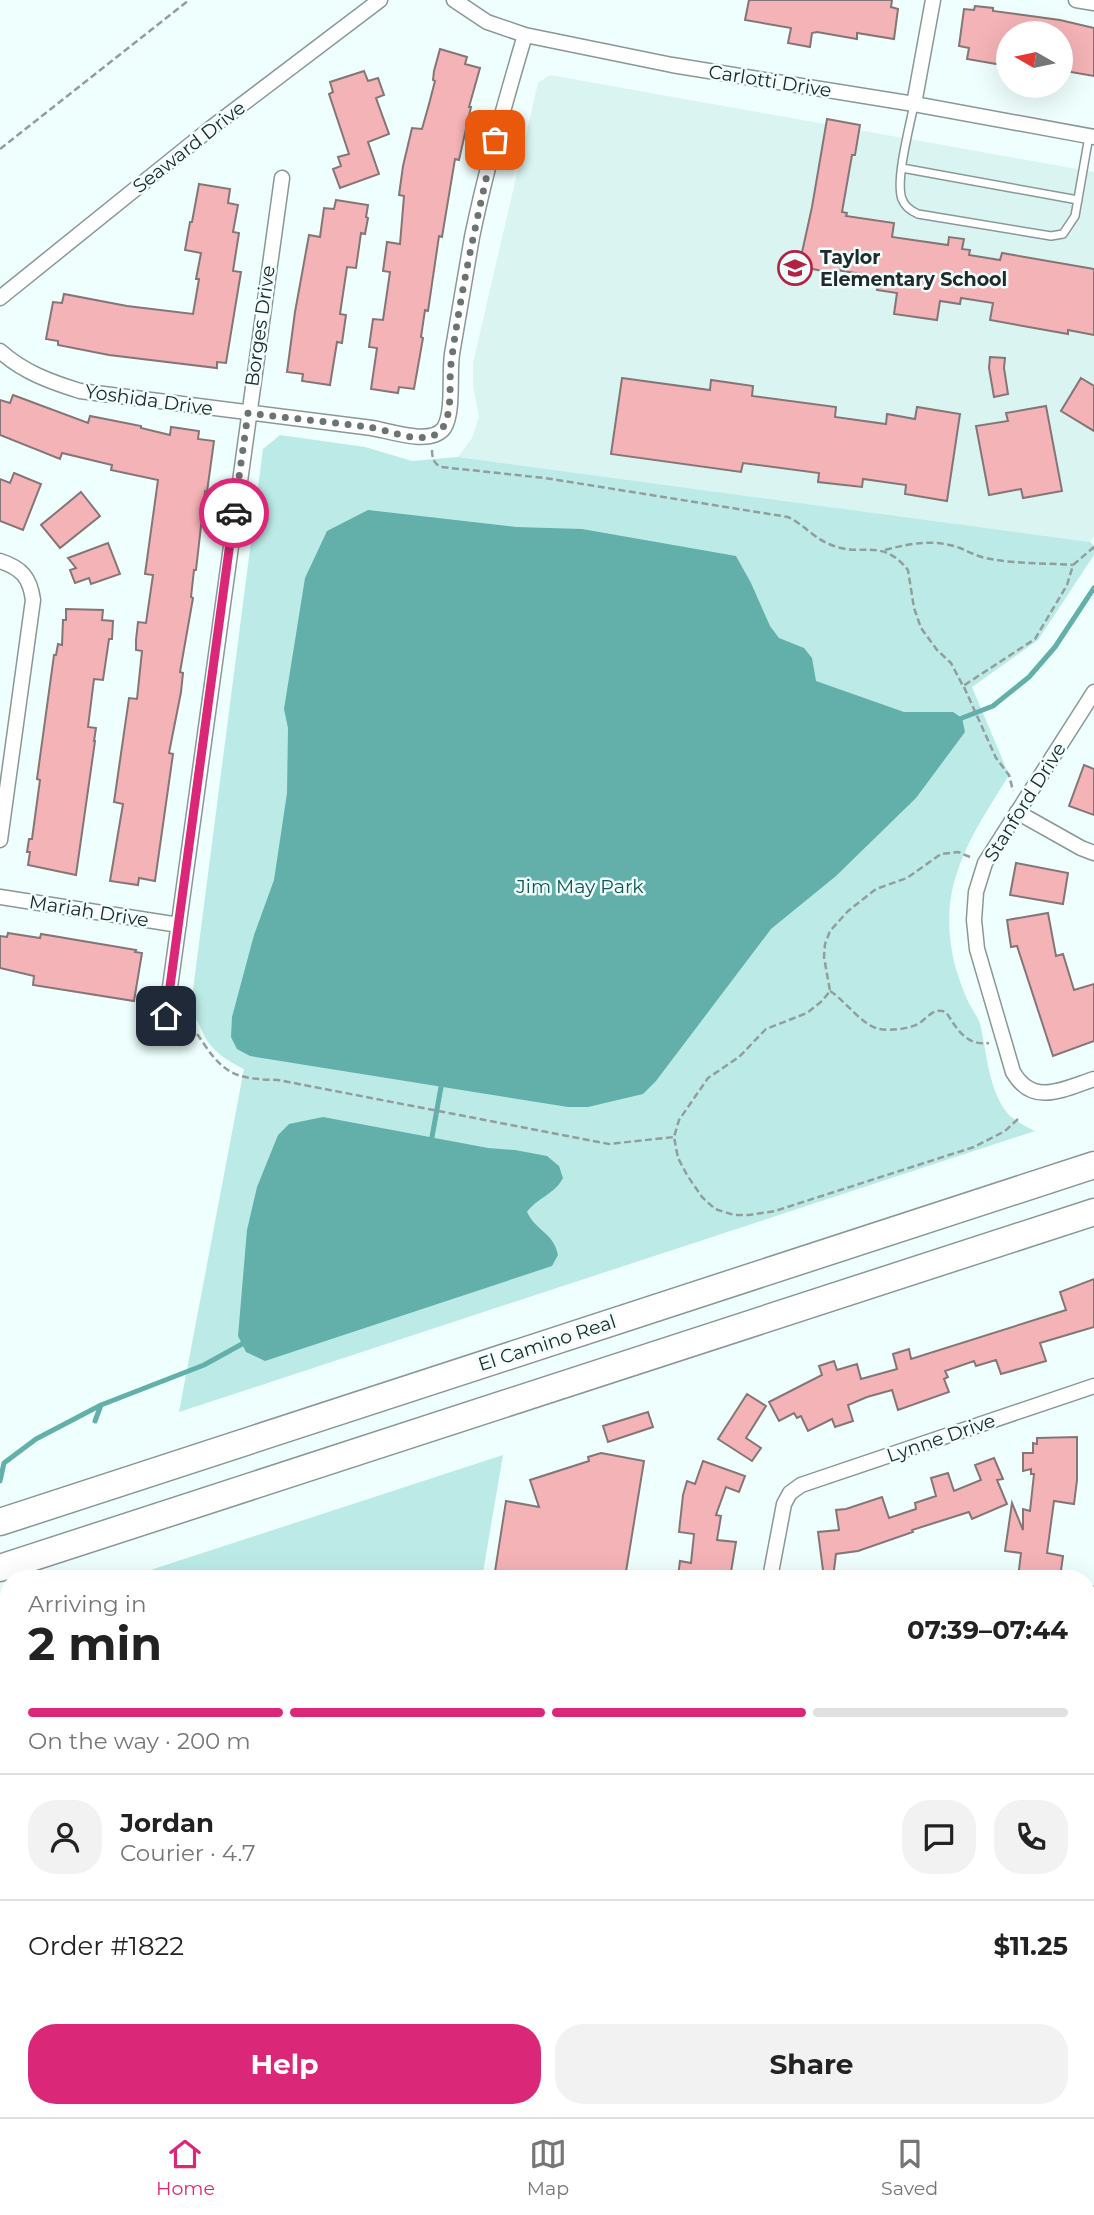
<!DOCTYPE html>
<html lang="en">
<head>
<meta charset="utf-8">
<style>
  body { margin:0; font-family:Montserrat,sans-serif; background:#f2f2f2; color:#222; height:100vh; display:flex; flex-direction:column; font-size:26px; white-space:nowrap }
  * { box-sizing:border-box; margin:0 }
  p { font-size:23px; color:#767676 }
  .icon { flex:none; width:38px; height:38px; fill:none; stroke:currentColor; stroke-width:2; stroke-linecap:round; stroke-linejoin:round }
  .map { position:relative; flex:1; overflow:hidden }
  .panel { position:absolute; left:0px; top:1570px; width:1096px; height:548px; display:flex; flex-direction:column; background:#fff; border-radius:28px 28px 0 0; box-shadow:0 7px 28px #0002 }
  .panel>* { flex:none }
  .needle { width:46px; rotate:279deg }
  .fabs { position:absolute; left:996px; top:21px; display:grid; gap:14px }
  .fabs a { display:grid; place-items:center; width:77px; height:77px; border-radius:50%; background:#fff; box-shadow:0 7px 28px #0002; font-size:35px }
  .pin { position:absolute; display:grid; place-items:center; width:60px; height:60px; color:#fff; margin:-30px; border-radius:14px; box-shadow:0 4px 10px #0006 }
  .courier { position:absolute; display:grid; place-items:center; width:70px; height:70px; margin:-35px; border:5px solid #db2777; border-radius:50%; background:#fff; color:#222; box-shadow:0 2px 9px #0007 }
  .headline em { font-style:normal; font-weight:700 }
  .headline div { display:flex; flex-direction:column-reverse }
  .headline { display:flex; align-items:center; justify-content:space-between; height:119px; padding:0 28px }
  h1 { font-size:46px; font-weight:700; line-height:52px }
  .bar { display:grid; grid-template-columns:repeat(4,1fr); gap:10px 7px; align-content:center; height:84px; padding:0 28px }
  .bar i { height:9px; border-radius:5px; background:#e0e0e0 }
  .bar .current { background:#db2777 }
  .bar p { grid-column:span 4 }
  .line { display:flex; align-items:center; gap:18px; padding:0 28px; border-top:2px solid #e0e0e0 }
  .line div { flex:1 }
  .round { display:grid; place-items:center; flex:none; width:74px; height:74px; border-radius:28px; background:#f2f2f2 }
  .action { display:flex; gap:14px; margin-top:auto; padding:14px 28px }
  .action a { flex:1; height:80px; border-radius:28px; background:#db2777; color:#fff; font-size:28px; font-weight:700; line-height:80px; text-align:center }
  .action a+a { background:#f2f2f2; color:#222 }
  .dock { display:flex; justify-content:space-around; align-items:center; height:98px; border-top:2px solid #e0e0e0; background:#fff; font-size:19px; color:#767676 }
  .dock a { display:grid; justify-items:center; gap:4px }
  .dock .current { color:#db2777 }
  .map>svg:first-child { display:block }
  .built { fill:#daf4f2 }
  .green { fill:#bcebe7 }
  .water { fill:#63afaa }
  .lines { fill:none; stroke-linecap:round; stroke-linejoin:round }
  .stream { stroke:#63afaa; stroke-width:5 }
  .building { fill:#f4b3b6; stroke:#847676; stroke-width:2 }
  .lane-casing { stroke:#899897; stroke-width:10 }
  .street-casing { stroke:#899897; stroke-width:17 }
  .highway-casing { stroke:#899897; stroke-width:29 }
  .path { stroke:#929e9c; stroke-width:2.5; stroke-dasharray:7 3.5; stroke-linecap:butt }
  .lane { stroke:#fff; stroke-width:7 }
  .street { stroke:#fff; stroke-width:14 }
  .highway { stroke:#fff; stroke-width:26 }
  .done { stroke:#6a7473; stroke-width:7; stroke-dasharray:0 12.6 }
  .route { stroke:#db2777; stroke-width:9 }
  .labels { text-anchor:middle; dominant-baseline:central; stroke-width:5; stroke-linejoin:round; paint-order:stroke }
  .street-label { font-size:19px; fill:#232928; stroke:#eefffd }
  .poi-label { font-size:19px; font-weight:bold; fill:#232928; stroke:#eefffd; text-anchor:start }
  .park-label { font-size:19px; fill:#125451; stroke:#eefffd }
</style>
</head>
<body>
<div class="map">
<svg width="1094" height="2117" viewBox="0 0 1094 2117">
  <rect width="100%" height="100%" fill="#eefffd"/>
  <path class="built" d="M550 75 1094 172V535L1090 542 458 457 472 438 479 417 473 385V363L538 83Z"/>
  <path class="green" d="M280 435 365 447 412 461 458 457 1090 542 1094 546V555L1038 640 972 687 1009 775C969 840 934 888 956 969 959 979 963 990 967 999 971 1009 979 1017 981 1028 987 1055 989 1091 1008 1114 1016 1122 1025 1126 1035 1131L179 1412 244 1069C228 1061 214 1053 205 1037 201 1028 198 1020 190 1013L263 449Z
    M503 1455 482 1578H126Z
    M9 1617V1853L0 1856V1626L2 1619Z
    M602 2109H668L667 2117H651Z"/>
  <path class="water" d="M368 510 516 527 582 529 736 556 751 583 770 626 779 638 804 648 812 658 816 681 904 712H953L962 718 965 732 916 798 836 876 771 929 656 1081 643 1094 588 1107H568L250 1056 237 1049 231 1037 232 1017 254 935 274 880 287 793 288 728 284 709 305 578 327 531Z
    M323 1117 488 1148 515 1150 547 1156 559 1166 563 1178C555 1194 537 1198 527 1212 536 1231 554 1233 558 1255L552 1266 265 1361 246 1352 238 1336 247 1230 257 1187 278 1135 289 1124Z"/>
  <g class="lines">
    <path class="stream" d="M962 718 993 706 1029 677 1055 647 1094 588
      M432 1137 441 1087
      M95 1421 101 1405
      M0 1481 4 1463 36 1439 101 1405 204 1365 242 1344"/>
  </g>
  <path class="building" d="M749 0H892L891 7 898 9 894 39 857 33V39L817 32 812 33 810 47 788 43 791 28 745 20Z
    M975 6 993 8V11L1060 20 1094 28V76L1065 71 1066 65 1060 64V33H1008V66L967 59 969 48 959 46 964 9 974 10Z
    M440 49 467 57 465 64 480 68 469 107H471L459 160 455 159 442 237 439 236 428 311 425 310 421 337 423 338 414 389 399 387 398 393 371 389 377 348 369 347 373 319 383 320 390 272 383 271 387 242 400 244 404 196 399 195 403 166 412 128 422 129 429 104 435 81 433 80 434 71Z
    M364 71 368 81 378 78 384 95 376 98 389 134 368 142 379 174 340 188 333 169 341 166 338 157 349 154 329 94 333 92 330 82Z
    M827 119 860 125 855 155H852L842 212 847 213 846 216 894 223 892 237 948 245 949 237 964 239 962 249 970 250 969 255 1000 260 1002 253 1094 269V335L1068 330V334L990 320 993 303 961 298 960 304 940 301 937 320 894 314 897 293 877 290 879 277 837 270 836 274 799 266 812 207Z
    M199 184 230 189 228 203 238 205 233 232 239 233 233 271 241 272 226 363 217 362V368L109 355 58 345V341L46 339 53 302 62 303 64 294 127 306 193 314 199 279H196L201 253 185 250 190 222H192Z
    M336 200 368 205 366 217 368 218 365 234 361 233 356 268 347 267 340 314 346 315 342 343 337 342 330 385 302 381 303 374 287 372 295 312 309 235 320 237 324 208 334 209Z
    M990 357 1005 358 1004 368 1008 394 994 397 989 368Z
    M622 378 710 390 711 380 753 386 752 396 836 407 835 417 886 424 887 414 915 419 917 407 960 414 947 501 905 494 906 485 863 479 862 487 818 482 819 473 743 463 741 472 611 454Z
    M1081 378 1094 386V431L1061 411Z
    M13 395 88 423 90 416 141 426V428L170 435 171 427 199 431 198 439 214 441 207 492 205 491 196 570H194L191 597 193 598 180 672 183 673 181 692 169 753 173 754 155 881 139 878 138 885 110 881 123 804 114 802 129 698 137 699 142 651 136 650V640L138 622 146 623 153 575 145 574 158 480 111 470 112 465 62 453 60 459 0 435V400L10 403Z
    M1046 406 1062 491 1023 498 1021 489 989 495 976 426 1008 421 1006 413Z
    M14 473 41 484 23 530 0 521V479L10 483Z
    M81 492 100 516 60 548 41 525Z
    M108 543 120 574 91 584 89 578 75 583 70 570 76 568 68 558Z
    M66 609 103 610 102 620 113 621 112 639H109L103 680 94 679 88 727 96 728 94 741H95L76 875 28 865 30 852H27L29 839H32L40 780 37 779 54 655H56L58 644 62 645 63 620H66Z
    M1084 765 1094 769V815L1069 806Z
    M1016 863 1068 873 1063 904 1010 895Z
    M1048 913 1056 956 1063 954 1074 990 1094 984V1041L1053 1056 1017 946 1011 947 1007 920Z
    M8 933 40 938 41 934 136 950 135 952 142 953 134 1001 33 985 34 976 0 968V936L7 937Z
    M1094 1279V1327L1040 1343 1046 1361 1001 1374 996 1360 976 1366 974 1361 945 1371 948 1377 944 1379 949 1392 898 1410 892 1390 867 1397 848 1405 853 1421 835 1427 832 1419 808 1431 801 1416 797 1418 794 1413 779 1421 769 1402 822 1375 819 1366 834 1361 837 1370 857 1364 861 1379 897 1369 893 1354 909 1349 911 1359 1066 1310 1060 1292Z
    M747 1394 766 1406 746 1438 761 1448 752 1461 718 1439Z
    M648 1412 653 1427 608 1442 603 1426Z
    M1077 1437V1480L1074 1504 1054 1501 1047 1553 1063 1556 1060 1578H1018L1021 1553 1005 1551 1012 1503 1023 1530V1509L1030 1511 1034 1474H1031V1469L1023 1471V1453H1033V1443L1037 1444V1438Z
    M601 1453 644 1461 625 1578H494L506 1501 539 1507 530 1480 589 1461 588 1457Z
    M994 1458 1003 1479 997 1480 1007 1504 972 1519 969 1512 912 1530 913 1532 858 1551 836 1554 833 1578H824L818 1532 839 1530 836 1510 846 1509 882 1497 889 1518 916 1509 915 1503 936 1496 931 1478 948 1473 954 1491 981 1480 975 1465Z
    M703 1461 745 1476 739 1492 726 1487 716 1515 721 1516 717 1540 736 1542 730 1578H694L678 1576 680 1561 691 1563 694 1534 679 1532 683 1495 687 1481 695 1484Z"/>
  <g class="lines">
    <g class="lane-casing">
      <path id="lane" d="M914 104C910 126 895 180 902 199 905 207 911 211 918 214L1051 236 1063 234 1075 216 1089 136
        M902 168 1078 200
        M9 1996 4 2019 9 2024"/>
    </g>
    <g class="street-casing">
      <path id="street" d="M454 0 487 22 525 35 672 65 914 104 1094 137
        M1076 0 1094 3
        M914 104 933 0
        M0 298 211 128 380 0
        M0 351C23 372 51 382 80 391L372 428C390 431 431 446 444 428 454 412 449 374 452 354 459 315 465 276 472 237 486 169 505 102 525 35
        M0 561C22 568 30 578 33 600L0 840
        M1094 692 985 863 976 892 974 920 977 949 1013 1072C1033 1107 1064 1089 1094 1079
        M1017 812 1081 848 1094 853
        M0 897 179 925
        M166 1016 282 178
        M770 1578 784 1504 790 1493 801 1485 1094 1386
        M1087 1638 1094 1594
        M0 1884 9 1881
        M761 2109 812 2117
        M318 2117 319 2109
        M680 2117 682 2109
        M1006 2117 1008 2109"/>
    </g>
    <g class="highway-casing">
      <path id="highway" d="M0 1522 1094 1165
        M0 1568 1094 1212"/>
    </g>
    <path class="path" d="M0 149 189 0
      M432 450C432 458 434 464 441 467L545 478 788 517C803 524 814 538 829 544 862 559 881 536 908 570L914 608 921 628 937 650 951 663 963 686 1035 639 1067 585 1073 565 1094 547
      M885 550C911 543 935 539 960 548 970 552 980 558 991 559 1017 564 1046 563 1073 565
      M964 687 996 758 1009 775 1013 791
      M970 857 958 852 941 854 907 878 876 889 848 911 830 931 825 944 824 957 830 991 822 1001 807 1013 766 1029 739 1057 708 1078 679 1120 674 1137 678 1158 687 1175 702 1197 715 1209 734 1215H749L775 1211 974 1147 1005 1131 1018 1119
      M830 991C846 1001 860 1024 879 1029 890 1031 908 1029 918 1024 928 1018 933 1007 946 1012 957 1029 966 1046 989 1043
      M182 1020C193 1026 197 1034 204 1044 226 1077 241 1079 278 1080L609 1144 674 1137"/>
    <use href="#lane" class="lane"/>
    <use href="#street" class="street"/>
    <use href="#highway" class="highway"/>
  </g>
  <g class="lines">
    <path class="done" d="M234 513 248 413C288 418 329 422 369 427 388 430 413 442 432 436 456 428 448 384 451 364 461 288 478 214 495 140"/>
    <path class="route" d="M166 1016 234 513"/>
  </g>
  <defs>
    <g id="school-ring" transform="scale(1.75)"><circle r="9.5" fill="#eefffd" stroke="#b42241" stroke-width="1.5"/><path d="M0-5L7-2L0 1L-7-2ZM-4 1L0 2.5L4 1V4Q0 6-4 4Z" fill="#b42241"/></g>
  </defs>
  <g fill-rule="evenodd">
    <use href="#school-ring" x="795" y="268"/>
  </g>
  <g class="labels">
    <g class="street-label">
      <text transform="translate(770 81) rotate(9)">Carlotti Drive</text>
      <text transform="translate(189 147) rotate(-38)">Seaward Drive</text>
      <text transform="translate(260 326) rotate(-82)">Borges Drive</text>
      <text transform="translate(149 400) rotate(8)">Yoshida Drive</text>
      <text transform="translate(1025 802) rotate(-58)">Stanford Drive</text>
      <text transform="translate(89 911) rotate(9)">Mariah Drive</text>
      <text transform="translate(547 1343) rotate(-18)">El Camino Real</text>
      <text transform="translate(941 1438) rotate(-19)">Lynne Drive</text>
    </g>
    <g class="poi-label">
      <text x="820" y="257">Taylor<tspan x="820" dy="22">Elementary School</tspan></text>
    </g>
    <g class="park-label">
      <text x="580" y="886">Jim May Park</text>
    </g>
  </g>
</svg>
<div class="fabs">
<a><svg class="needle" viewBox="-14 -14 28 28"><path d="M0-13l5 13h-10z" fill="#e53935"/><path d="M0 13l5-13h-10z" fill="#767676"/></svg></a>
</div>
<div class="pin" style="left:495px;top:140px;background:#ea580c"><svg class="icon" aria-label="bag" viewBox="0 0 24 24"><path d="M5 8h14l-1 12H6zM9 8a3 3 0 0 1 6 0"/></svg></div>
<div class="pin" style="left:166px;top:1016px;background:#1f2937"><svg class="icon" aria-label="home" viewBox="0 0 24 24"><path d="M3 11l9-7 9 7M6 9v11h12V9"/></svg></div>
<div class="courier" style="left:234px;top:513px"><svg class="icon" aria-label="car" viewBox="0 0 24 24"><path d="M5 17H2v-5l4-1 3-4h7l3 4 3 1v5h-3M9 17h6M6 11h13"/><circle cx="7" cy="17" r="2"/><circle cx="17" cy="17" r="2"/></svg></div>
<section class="panel">
<div class="headline"><div><h1>2 min</h1><p>Arriving in</p></div><em>07:39–07:44</em></div>
<div class="bar"><i class="current"></i><i class="current"></i><i class="current"></i><i></i><p>On the way · 200 m</p></div>
<div class="line" style="height:126px"><a class="round"><svg class="icon" aria-label="person" viewBox="0 0 24 24"><circle cx="12" cy="8" r="4"/><path d="M4 21q1-7 8-7t8 7"/></svg></a><div><b>Jordan</b><p>Courier · 4.7</p></div><a class="round"><svg class="icon" aria-label="chat" viewBox="0 0 24 24"><path d="M4 5h16v11H9l-5 4z"/></svg></a><a class="round"><svg class="icon" aria-label="phone" viewBox="0 0 24 24"><path d="M5 4h4l2 5-3 2q2 4 5 5l2-3 5 2v4C11 20 4 13 5 4z"/></svg></a></div>
<div class="line" style="height:91px"><div>Order #1822</div><b>$11.25</b></div>
<div class="action"><a>Help</a><a>Share</a></div>
</section>
</div>
<nav class="dock">
<a class="current"><svg class="icon" aria-label="home" viewBox="0 0 24 24"><path d="M3 11l9-7 9 7M6 9v11h12V9"/></svg>Home</a>
<a><svg class="icon" aria-label="map" viewBox="0 0 24 24"><path d="M3 6l6-2 6 2 6-2v14l-6 2-6-2-6 2zM9 4v14M15 6v14"/></svg>Map</a>
<a><svg class="icon" aria-label="saved" viewBox="0 0 24 24"><path d="M7 4h10v16l-5-4-5 4z"/></svg>Saved</a>
</nav>
</body>
</html>
